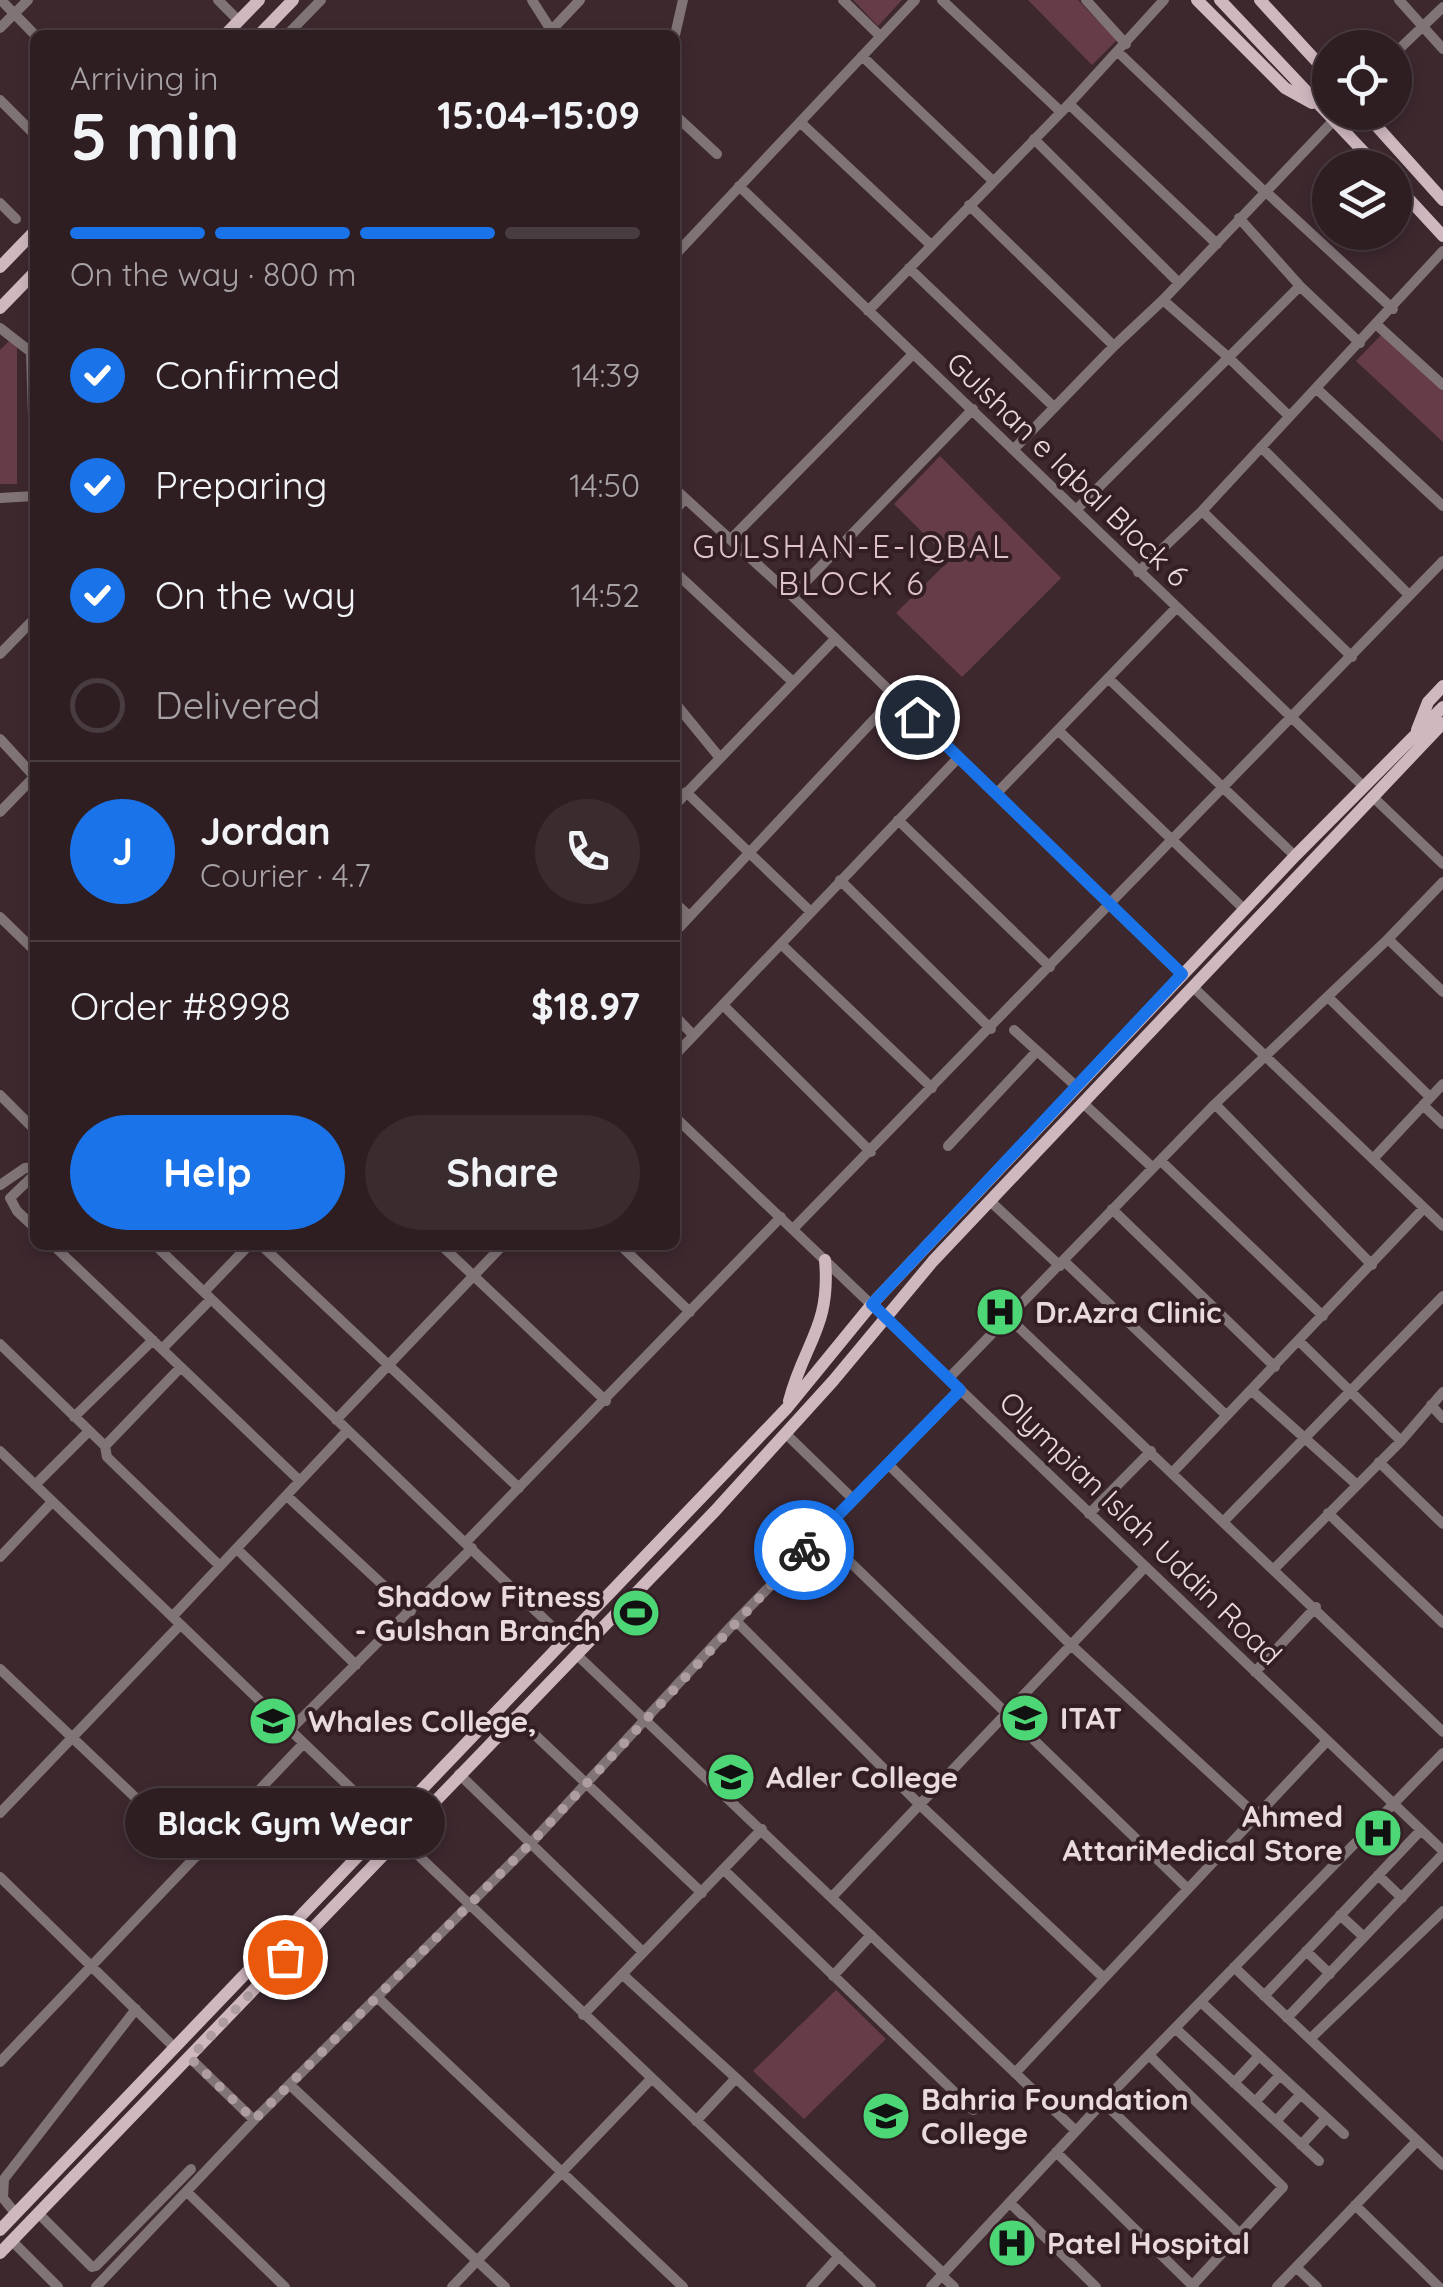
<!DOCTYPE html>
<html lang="en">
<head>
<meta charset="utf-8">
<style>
  body { margin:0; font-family:Quicksand,sans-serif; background:#3a2b2f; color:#f1f3f6; height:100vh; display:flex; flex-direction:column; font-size:38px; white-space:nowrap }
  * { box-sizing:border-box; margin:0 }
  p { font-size:32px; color:#a7a2a5 }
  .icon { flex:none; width:55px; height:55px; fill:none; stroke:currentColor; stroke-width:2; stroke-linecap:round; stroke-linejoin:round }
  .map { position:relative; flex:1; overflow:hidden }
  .sheet { position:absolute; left:30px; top:30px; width:650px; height:1220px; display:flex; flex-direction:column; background:#2e1e22; border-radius:15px; box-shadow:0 5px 15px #0003,0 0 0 2px #493c40 }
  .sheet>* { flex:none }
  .controls { position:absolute; left:1312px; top:30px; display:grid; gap:20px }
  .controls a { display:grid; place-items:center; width:100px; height:100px; border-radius:50%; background:#2e1e22; box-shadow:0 5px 15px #0003,0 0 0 2px #493c40; font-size:50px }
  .pin { position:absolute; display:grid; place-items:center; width:85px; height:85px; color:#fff; margin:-42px; border:5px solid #fff; border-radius:50%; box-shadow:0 2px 10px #0007 }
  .courier { position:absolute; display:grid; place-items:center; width:100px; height:100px; margin:-50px; border:8px solid #1a73e8; border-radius:50%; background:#fff; color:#222; box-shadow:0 2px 12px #0007 }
  .bubble { position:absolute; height:70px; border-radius:35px; background:#2e1e22; box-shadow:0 5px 15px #0003,0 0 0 2px #493c40; font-size:32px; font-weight:800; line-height:70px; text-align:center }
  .summary em { font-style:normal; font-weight:800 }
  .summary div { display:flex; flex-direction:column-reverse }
  .summary { display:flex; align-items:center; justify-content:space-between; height:170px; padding:0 40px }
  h1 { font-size:65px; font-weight:800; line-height:75px }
  .bar { display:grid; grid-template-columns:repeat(4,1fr); gap:15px 10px; align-content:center; height:120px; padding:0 40px }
  .bar i { height:12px; border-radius:8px; background:#493c40 }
  .bar .active { background:#1a73e8 }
  .bar p { grid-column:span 4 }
  .line { display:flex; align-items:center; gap:25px; padding:0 40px; border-top:2px solid #493c40 }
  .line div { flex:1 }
  .round { display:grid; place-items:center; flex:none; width:105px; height:105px; border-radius:52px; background:#3a2b2f }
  ol { padding:0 40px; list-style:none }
  li { display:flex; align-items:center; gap:30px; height:110px }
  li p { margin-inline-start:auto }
  li .icon { padding:10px; border-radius:50%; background:#1a73e8; color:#fff; stroke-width:4 }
  li:last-child { color:#a7a2a5 }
  li i { width:55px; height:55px; border:5px solid #493c40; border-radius:50% }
  .cta { display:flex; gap:20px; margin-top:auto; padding:20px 40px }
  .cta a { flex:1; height:115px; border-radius:60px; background:#1a73e8; color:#fff; font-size:40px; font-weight:800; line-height:115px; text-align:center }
  .cta a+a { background:#3a2b2f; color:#f1f3f6 }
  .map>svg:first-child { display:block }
  .green { fill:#663c49 }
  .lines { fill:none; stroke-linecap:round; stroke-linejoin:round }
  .minor { stroke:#807477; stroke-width:10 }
  .major { stroke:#d0b8bf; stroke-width:12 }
  .done { stroke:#ad9ca0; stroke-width:10; stroke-dasharray:0 18 }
  .route { stroke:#1a73e8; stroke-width:12 }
  .labels { text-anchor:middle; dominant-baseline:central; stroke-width:8; stroke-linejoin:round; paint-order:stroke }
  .street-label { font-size:30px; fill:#e9dade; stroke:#331e24 }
  .poi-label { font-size:30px; font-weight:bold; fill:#e9dade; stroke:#331e24; text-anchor:start }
  .neighbourhood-label { font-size:32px; letter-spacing:2.5px; fill:#dfc3ca; stroke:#331e24 }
</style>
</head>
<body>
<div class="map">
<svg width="1443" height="2287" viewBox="0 0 1443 2287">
  <rect width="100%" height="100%" fill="#3d282e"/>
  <path class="green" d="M853 0H902L878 26Z
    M1028 0H1078L1117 40 1092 65Z
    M1382 334 1443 390V442L1356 361Z
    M12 338 17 344V484H0V350Z
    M940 456 1061 578 962 677 896 613 976 534 948 558 894 504Z
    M836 1990 886 2039 804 2119 753 2071Z"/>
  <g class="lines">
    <path class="minor" d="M1 0 35 35
      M218 0 239 21
      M532 0 551 30
      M843 0 880 36
      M942 0 1060 111
      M1086 0 1126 44
      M1399 0 1443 49
      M0 28 28 0
      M287 35 321 0
      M547 35 580 0
      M675 35 683 0
      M1118 52 1264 191
      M1395 53 1443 7
      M862 56 993 181
      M0 100 35 135
      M1069 104 1217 244
      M675 115 717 154
      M800 122 931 245
      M1034 139 1179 283
      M739 186 1364 787
      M1265 191 1393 309
      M0 203 16 219
      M969 205 1114 346
      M1239 218 1300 286 1360 343
      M675 255 915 0
      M909 268 1054 407
      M1163 300 1228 357 1289 416
      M868 311 1069 104 1164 0
      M1377 325 1443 385
      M0 328 31 352
      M35 334 31 352 35 483
      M1317 389 1443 506
      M1261 447 1409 595
      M1014 449 1114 346 1163 300 1334 120
      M675 489 792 596 1182 975
      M0 498 35 496
      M1077 509 1300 286
      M675 510 685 499
      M1202 511 1352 657
      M731 539 913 354
      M675 572 793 682
      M1138 572 1202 511 1443 251
      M792 596 973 409
      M675 632 676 631
      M0 654 35 618
      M1109 679 1295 856
      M675 703 720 758
      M1059 731 1245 910
      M0 739 35 777
      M686 792 811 912
      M997 793 1176 608
      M1373 797 1443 864
      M675 805 835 639
      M0 812 35 776
      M898 820 1050 967
      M840 880 991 1029
      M675 903 689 916
      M0 917 35 951
      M675 932 896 696
      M1388 939 1443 992
      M781 944 932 1088
      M1193 987 1443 1226
      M1328 997 1430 1097
      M723 1005 871 1152
      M675 1016 693 1035
      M1014 1030 1077 1087
      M675 1055 959 757
      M0 1095 35 1130
      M1084 1104 1153 1168
      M1215 1104 1372 1265
      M1423 1105 1443 1124
      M675 1117 1443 1851
      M948 1146 1037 1051
      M1373 1159 1443 1084
      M1161 1161 1323 1316
      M35 1167 32 1177 10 1198 17 1211 35 1228
      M0 1185 25 1168 35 1167
      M990 1201 1060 1266
      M1112 1209 1275 1367
      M793 1229 1443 561
      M53 1245 300 1481
      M155 1245 566 1640
      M261 1245 519 1488
      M441 1245 606 1401
      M620 1245 690 1312
      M1064 1261 1226 1415
      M204 1292 249 1245
      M1008 1317 1443 1732
      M1300 1342 1401 1441
      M0 1344 105 1446 107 1457 220 1566
      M162 1349 211 1299
      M949 1378 1215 1104 1388 939 1443 882
      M1251 1390 1356 1484
      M1431 1405 1443 1418
      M74 1417 153 1340
      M336 1420 503 1245
      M786 1434 854 1500
      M105 1446 180 1368
      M0 1451 389 1825
      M1379 1462 1443 1524
      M888 1464 1070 1644 1258 1817
      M1173 1472 1424 1208
      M35 1485 88 1432
      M287 1496 411 1611
      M1328 1513 1443 1623
      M1089 1514 1151 1451
      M1224 1521 1443 1296
      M821 1534 1188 1889
      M466 1542 781 1217
      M238 1550 356 1665
      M0 1557 52 1502
      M1275 1568 1401 1441 1443 1392
      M173 1616 347 1431
      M736 1621 919 1804 1104 1978
      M576 1654 1076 2131
      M0 1669 197 1856
      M1255 1672 1316 1607
      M515 1716 702 1893
      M289 1731 472 1548
      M459 1774 643 1952
      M0 1813 180 1625
      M399 1837 871 2287
      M724 1870 973 2110
      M1378 1875 1402 1898
      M0 1877 173 2046
      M832 1897 1145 1567
      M1340 1915 1364 1937
      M1306 1951 1330 1974
      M1234 1967 1443 2165
      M622 1974 736 2078 696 2121
      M833 1976 871 1935
      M1264 1996 1421 1830
      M377 1997 683 2287
      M1201 2002 1344 2134
      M583 2015 762 1829
      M1287 2018 1443 1854
      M1175 2028 1319 2161
      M1310 2039 1443 1911
      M1149 2055 1283 2187 1191 2287
      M190 2058 254 2120
      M0 2062 303 1744
      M1015 2073 1327 1741
      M736 2078 943 2273
      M1234 2083 1259 2056
      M290 2085 505 2287
      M1103 2102 1239 2233
      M1255 2102 1280 2075
      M1276 2121 1301 2094
      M1301 2145 1326 2118
      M1056 2152 1194 2287
      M187 2192 285 2287
      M1010 2203 1096 2287
      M1355 2205 1439 2287
      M16 2214 3 2198 4 2179 136 2009
      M39 2214 92 2267 96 2266 191 2169
      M12 2241 58 2287
      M1296 2267 1317 2287
      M941 2275 954 2287
      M96 2287 254 2120 532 1842 736 1621 960 1391
      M452 2287 651 2079
      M811 2287 839 2256
      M931 2287 1103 2102 1443 1753
      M1277 2287 1417 2141"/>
    <path class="major" d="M1197 0 1285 88 1312 103
      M1220 0 1379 168
      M1260 0 1330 76
      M225 35 259 0
      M259 35 293 0
      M1364 112 1443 200
      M1395 184 1443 236
      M0 267 35 231
      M0 308 35 272
      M1417 730 1428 702 1443 686
      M789 1401C804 1343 831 1327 825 1260
      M0 2230 787 1408 872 1304 1295 856 1443 707
      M0 2253 715 1511 833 1381 933 1261 1443 723"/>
  </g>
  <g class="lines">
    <path class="done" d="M285 1957 190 2058 254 2120 532 1842 804 1550"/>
    <path class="route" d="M804 1550 960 1390 872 1304 1182 974 917 717"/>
  </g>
  <defs>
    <g id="hospital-disc" transform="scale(2.5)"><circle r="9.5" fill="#4dd676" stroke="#331e24"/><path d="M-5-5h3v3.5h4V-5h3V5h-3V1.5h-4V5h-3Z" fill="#111"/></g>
    <g id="stadium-disc" transform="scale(2.5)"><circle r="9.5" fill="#4dd676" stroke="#331e24"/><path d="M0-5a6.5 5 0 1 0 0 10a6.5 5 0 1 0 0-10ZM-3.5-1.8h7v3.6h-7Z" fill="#111"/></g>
    <g id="university-disc" transform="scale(2.5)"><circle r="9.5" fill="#4dd676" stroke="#331e24"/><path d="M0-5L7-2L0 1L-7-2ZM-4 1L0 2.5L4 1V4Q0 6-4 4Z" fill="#111"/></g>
  </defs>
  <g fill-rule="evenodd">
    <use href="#hospital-disc" x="1000" y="1312"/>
    <use href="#stadium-disc" x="636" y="1613"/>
    <use href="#university-disc" x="1025" y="1718"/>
    <use href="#university-disc" x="273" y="1721"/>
    <use href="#university-disc" x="731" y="1777"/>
    <use href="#hospital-disc" x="1378" y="1833"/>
    <use href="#university-disc" x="886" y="2116"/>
    <use href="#hospital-disc" x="1012" y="2243"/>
  </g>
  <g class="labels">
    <g class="street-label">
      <text transform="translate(1068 469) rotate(44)">Gulshan e Iqbal Block 6</text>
      <text transform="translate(1141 1528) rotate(44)">Olympian Islah Uddin Road</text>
    </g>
    <g class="poi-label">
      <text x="1035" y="1312">Dr.Azra Clinic</text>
      <text x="601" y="1596" text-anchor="end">Shadow Fitness<tspan x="601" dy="34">- Gulshan Branch</tspan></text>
      <text x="1060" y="1718">ITAT</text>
      <text x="308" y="1721">Whales College,</text>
      <text x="766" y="1777">Adler College</text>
      <text x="1343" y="1816" text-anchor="end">Ahmed<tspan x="1343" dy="34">AttariMedical Store</tspan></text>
      <text x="921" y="2099">Bahria Foundation<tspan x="921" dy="34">College</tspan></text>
      <text x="1047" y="2243">Patel Hospital</text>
    </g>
    <g class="neighbourhood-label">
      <text x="852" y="546">GULSHAN-E-IQBAL<tspan x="852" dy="37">BLOCK 6</tspan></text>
    </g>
  </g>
</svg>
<div class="controls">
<a><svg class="icon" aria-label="locate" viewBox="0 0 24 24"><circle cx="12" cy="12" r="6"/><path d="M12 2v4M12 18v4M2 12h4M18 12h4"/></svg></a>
<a><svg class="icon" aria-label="layers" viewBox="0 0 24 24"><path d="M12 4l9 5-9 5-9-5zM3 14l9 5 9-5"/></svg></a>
</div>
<div class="pin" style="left:285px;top:1957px;background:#ea580c"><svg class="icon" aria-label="bag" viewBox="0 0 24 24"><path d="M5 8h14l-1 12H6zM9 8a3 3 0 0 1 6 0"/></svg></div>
<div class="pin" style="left:917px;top:717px;background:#1f2937"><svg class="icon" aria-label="home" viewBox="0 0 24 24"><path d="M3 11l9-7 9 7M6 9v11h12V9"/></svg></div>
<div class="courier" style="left:804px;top:1550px"><svg class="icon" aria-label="bike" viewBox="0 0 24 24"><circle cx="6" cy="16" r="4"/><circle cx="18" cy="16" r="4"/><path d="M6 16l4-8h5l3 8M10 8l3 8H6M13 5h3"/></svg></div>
<div class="bubble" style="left:125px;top:1788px;width:320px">Black Gym Wear</div>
<section class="sheet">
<div class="summary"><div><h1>5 min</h1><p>Arriving in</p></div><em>15:04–15:09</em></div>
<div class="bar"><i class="active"></i><i class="active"></i><i class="active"></i><i></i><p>On the way · 800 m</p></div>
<ol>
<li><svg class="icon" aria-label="check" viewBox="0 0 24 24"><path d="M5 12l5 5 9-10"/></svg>Confirmed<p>14:39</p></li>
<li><svg class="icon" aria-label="check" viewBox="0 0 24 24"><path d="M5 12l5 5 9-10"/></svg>Preparing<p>14:50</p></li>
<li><svg class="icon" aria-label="check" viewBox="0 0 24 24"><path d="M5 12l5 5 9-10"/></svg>On the way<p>14:52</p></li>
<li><i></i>Delivered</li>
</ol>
<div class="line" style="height:180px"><b class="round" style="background:#1a73e8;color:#fff">J</b><div><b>Jordan</b><p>Courier · 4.7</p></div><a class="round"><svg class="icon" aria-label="phone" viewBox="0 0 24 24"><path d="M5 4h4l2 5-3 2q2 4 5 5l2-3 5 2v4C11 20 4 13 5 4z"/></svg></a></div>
<div class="line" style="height:130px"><div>Order #8998</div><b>$18.97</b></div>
<div class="cta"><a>Help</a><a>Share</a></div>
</section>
</div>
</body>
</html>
